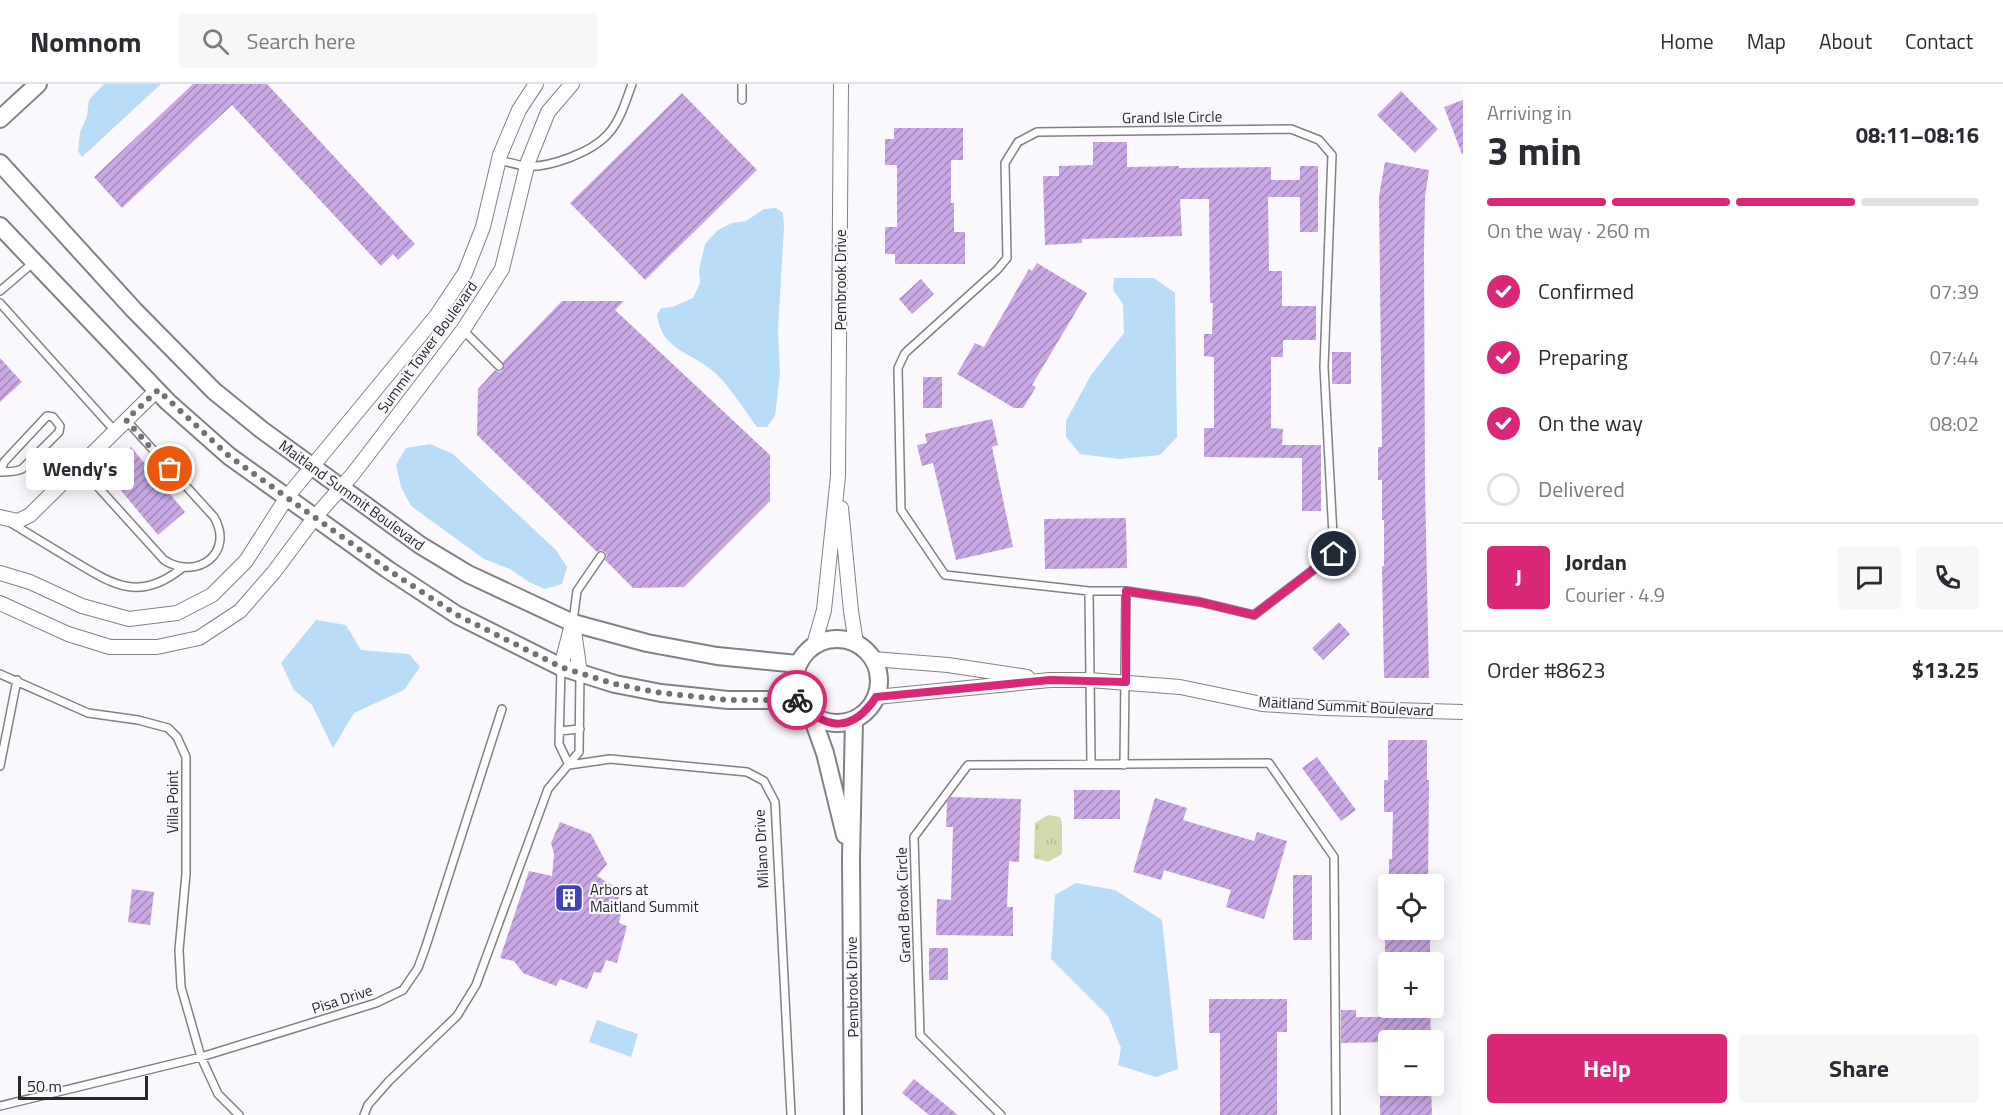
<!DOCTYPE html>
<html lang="en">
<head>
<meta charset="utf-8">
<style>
  body { margin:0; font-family:"Titillium Web",sans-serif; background:#f7f7f7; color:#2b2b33; height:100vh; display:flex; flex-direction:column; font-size:22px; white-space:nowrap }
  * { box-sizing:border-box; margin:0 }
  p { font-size:20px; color:#7c7c81 }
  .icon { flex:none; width:33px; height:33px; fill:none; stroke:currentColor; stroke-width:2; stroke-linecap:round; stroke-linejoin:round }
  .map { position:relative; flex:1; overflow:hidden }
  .panel { display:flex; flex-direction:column; background:#fff; width:540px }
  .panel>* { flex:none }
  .tools { position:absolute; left:1378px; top:790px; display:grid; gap:12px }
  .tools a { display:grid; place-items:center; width:66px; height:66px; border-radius:6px; background:#fff; box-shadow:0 3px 15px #0003; font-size:30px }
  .scale { position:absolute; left:18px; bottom:15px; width:130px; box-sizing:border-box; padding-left:6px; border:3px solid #292829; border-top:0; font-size:16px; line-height:21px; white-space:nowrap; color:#292829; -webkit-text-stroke:4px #faf8fc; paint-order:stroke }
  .pin { position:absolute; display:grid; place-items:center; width:51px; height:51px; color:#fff; margin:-26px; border:3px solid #fff; border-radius:50%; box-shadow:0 2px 6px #0007 }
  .courier { position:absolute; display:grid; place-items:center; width:60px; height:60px; margin:-30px; border:4px solid #db2777; border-radius:50%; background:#fff; color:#222; box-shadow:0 2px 8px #0007 }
  .bubble { position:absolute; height:42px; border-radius:6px; background:#fff; box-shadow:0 3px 15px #0003; font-size:20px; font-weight:700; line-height:42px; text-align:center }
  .headline em { font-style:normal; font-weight:700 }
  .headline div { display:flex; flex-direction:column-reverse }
  .headline { display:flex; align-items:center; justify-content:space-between; height:102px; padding:0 24px }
  h1 { font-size:39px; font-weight:700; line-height:45px }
  .bar { display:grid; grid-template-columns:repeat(4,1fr); gap:9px 6px; align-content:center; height:72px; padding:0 24px }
  .bar i { height:8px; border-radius:4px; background:#e1e1e2 }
  .bar .selected { background:#db2777 }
  .bar p { grid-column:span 4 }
  .line { display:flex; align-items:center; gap:15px; padding:0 24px; border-top:2px solid #e1e1e2 }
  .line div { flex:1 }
  .round { display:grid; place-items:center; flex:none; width:63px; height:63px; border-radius:6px; background:#f7f7f7 }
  ol { padding:0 24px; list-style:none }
  li { display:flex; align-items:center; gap:18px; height:66px }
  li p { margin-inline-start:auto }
  li .icon { padding:6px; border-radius:50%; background:#db2777; color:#fff; stroke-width:4 }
  li:last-child { color:#7c7c81 }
  li i { width:33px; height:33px; border:3px solid #e1e1e2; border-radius:50% }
  .button { display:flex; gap:12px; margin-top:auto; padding:12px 24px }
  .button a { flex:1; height:69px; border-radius:6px; background:#db2777; color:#fff; font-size:24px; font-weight:700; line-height:69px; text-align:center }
  .button a+a { background:#f7f7f7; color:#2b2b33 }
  header { display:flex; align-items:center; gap:36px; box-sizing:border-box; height:84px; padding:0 30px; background:#fff; border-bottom:2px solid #e1e1e2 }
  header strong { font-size:28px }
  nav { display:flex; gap:33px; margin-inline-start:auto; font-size:21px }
  .search { width:420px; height:54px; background:#f7f7f7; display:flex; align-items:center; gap:15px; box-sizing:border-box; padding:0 21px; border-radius:6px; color:#7c7c81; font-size:22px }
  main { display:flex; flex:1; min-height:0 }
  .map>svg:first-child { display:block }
  .grass { fill:url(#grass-tufts) }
  .water { fill:#b9dcf9 }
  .building { fill:url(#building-hatch) }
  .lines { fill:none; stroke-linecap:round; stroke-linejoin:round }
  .service-casing { stroke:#828083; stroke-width:10 }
  .minor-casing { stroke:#828083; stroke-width:16 }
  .tertiary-casing { stroke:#828083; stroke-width:20 }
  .service { stroke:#fff; stroke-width:7 }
  .minor { stroke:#fff; stroke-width:14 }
  .tertiary { stroke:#fff; stroke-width:16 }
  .done { stroke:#727173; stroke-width:6; stroke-dasharray:0 10.8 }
  .route { stroke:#db2777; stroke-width:8 }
  .labels { text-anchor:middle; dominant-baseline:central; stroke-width:4.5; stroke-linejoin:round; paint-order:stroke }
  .street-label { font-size:15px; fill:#292829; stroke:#faf8fc }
  .poi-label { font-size:15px; fill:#292829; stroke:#faf8fc; text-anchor:start }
</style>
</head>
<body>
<header>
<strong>Nomnom</strong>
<div class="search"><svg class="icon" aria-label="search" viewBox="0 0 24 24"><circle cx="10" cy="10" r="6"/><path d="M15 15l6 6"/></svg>Search here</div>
<nav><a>Home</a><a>Map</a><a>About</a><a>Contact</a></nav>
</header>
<main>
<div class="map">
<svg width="1463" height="1031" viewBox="0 0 1463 1031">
  <defs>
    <pattern id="grass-tufts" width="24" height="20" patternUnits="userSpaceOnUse" patternTransform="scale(1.5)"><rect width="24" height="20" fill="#d4daab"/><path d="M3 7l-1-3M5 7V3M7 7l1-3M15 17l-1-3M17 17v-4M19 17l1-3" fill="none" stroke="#b6bb93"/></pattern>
    <pattern id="building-hatch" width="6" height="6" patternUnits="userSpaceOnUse" patternTransform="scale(1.5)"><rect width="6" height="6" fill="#c9a8e5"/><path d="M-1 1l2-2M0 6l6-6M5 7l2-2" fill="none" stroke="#a389ba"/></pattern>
  </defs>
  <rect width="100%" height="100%" fill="#faf8fc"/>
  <path class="grass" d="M1048 731 1060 733 1062 739V770L1048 778 1034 774 1035 739Z"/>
  <path class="water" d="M104 0H161L82 73 78 67 80 48 87 32 89 16Z
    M776 124 783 129 784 143 778 246 780 290 775 332 767 343H757C745 327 729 301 714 288 690 267 662 267 657 231L661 224C673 225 682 218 693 214L700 199 699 186 705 160 718 146 732 139 746 137 764 125Z
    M1114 194H1154L1175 209 1177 353 1160 371 1119 375 1080 370 1066 353V337L1091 291 1124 249 1123 220 1113 206Z
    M430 360 453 370 556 466 567 483 562 500 545 505 529 498 510 485 484 475 411 422 401 403 396 381 406 364Z
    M316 536 346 541 361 566 409 570 420 583 404 606 354 629 333 664 312 621 294 606 281 579Z
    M1076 799 1115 806 1162 836 1178 985 1156 993 1118 981 1121 964 1108 932 1051 875 1055 811Z
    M597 936 638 950 631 973 589 958Z"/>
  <path class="building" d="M193 0H267L415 160 398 176 393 170 381 182 232 21 122 124 94 93Z
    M1401 7 1438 45 1415 69 1377 31Z
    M682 9 757 86 645 196 570 119Z
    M1463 16V70H1462L1444 23Z
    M894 44H963V76H951V119H954V148H965V180H895V170H885V143H897V81H885V55H894Z
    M1093 58H1127V83L1179 82V84L1271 83V96H1300V82H1318V148H1300V113H1268L1269 187H1282V222H1316V256H1283V273H1271V344L1283 345 1282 361H1321V427H1302V374L1204 373V344H1214V273L1204 272V250H1212L1213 219H1210L1209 115H1180L1182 152 1082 155V159L1045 161 1043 92H1059V82L1093 81Z
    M1385 78 1429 86 1425 113 1424 165 1425 402 1429 594H1384L1382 482H1384V436H1382V396H1378V363H1382L1379 112Z
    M1037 179 1087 209 1032 301 1036 303 1023 324H1014L957 290 975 259 984 263 1029 185 1032 187Z
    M921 195 934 210 912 230 899 215Z
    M562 217H624L615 226 770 371V417L684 503 633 504 605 476 607 472 605 468 601 466 597 468 477 351 478 305 495 286 500 288 503 286V278Z
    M1332 268H1351V300H1332Z
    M0 274 22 298 0 318Z
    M923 293H942V324H923Z
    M992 335 998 361 992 363 1013 463 956 476 933 379 922 382 917 361 927 359 925 350Z
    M131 363 185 428 158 451 104 386Z
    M1126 434 1127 484 1045 485 1044 435Z
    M1339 538 1350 550 1323 576 1312 564Z
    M1388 656H1427V696H1429L1428 801H1389V775H1392L1393 728H1384V696H1388Z
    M1317 673 1356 726 1341 737 1302 684Z
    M1074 706H1120V735H1074Z
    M951 713 1021 715 1019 778 1009 777 1007 823H1013V852L936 851 937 815 951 816 953 743H946L947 718Z
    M1155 714 1187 724 1183 736 1254 757 1257 748 1287 757 1264 835 1226 823 1231 806 1164 786 1161 796 1133 788Z
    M560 738 591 750 607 780 597 792 620 806 617 823 622 826 619 839 627 842 617 879 606 876 601 889 594 888 587 905 560 895 556 902 523 889 514 877 500 874 529 787 552 792 554 770 551 759Z
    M1293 791H1312V856H1293Z
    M132 805 154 808 150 841 128 838Z
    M1385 846H1430V879H1385Z
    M929 864H948V896H929Z
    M1209 915H1287V948H1277V1031H1220V949H1209Z
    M1385 924H1430L1431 957 1341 959V926H1356V933H1385Z
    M914 995 958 1031H929L902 1009Z
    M1387 1002H1431L1432 1031H1380V1012H1387Z"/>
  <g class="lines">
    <g class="service-casing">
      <path id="service" d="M742 16V0
        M1291 45 1319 56 1332 71 1324 283 1334 470 1254 531 1200 518 1126 507H1089L945 491 901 426 898 284 905 269 997 186 1007 174 1005 79 1018 58 1037 48Z
        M499 76C508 78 517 81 526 82 550 84 592 68 608 50 620 37 626 17 632 0
        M0 207 34 178
        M0 219 115 347
        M463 246 499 282
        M79 382 164 476C197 497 235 469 214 433L126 336
        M0 388H1C9 388 15 388 22 385L59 348 60 342 53 333 47 332 4 378 1 388
        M11 439C31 451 52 464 72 476 112 500 139 519 182 484
        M1089 507 1091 679
        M573 537 577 507 601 472
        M561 584 559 660 569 681
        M0 590 88 629 138 636 168 644 177 653 186 673V790L179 866 181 903 201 973 218 1010 239 1031
        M559 647 580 645
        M569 681 610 675 747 688 764 697 775 718 791 1031
        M1124 681 1126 507
        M0 682 17 596
        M0 1022 201 973 376 919 403 906 418 884 426 862 502 625
        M364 1031 368 1021 389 997 457 932 476 901 548 705 579 668 580 591
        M1001 1031 920 951 914 753 968 681 1269 679 1334 773 1336 1031"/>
    </g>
    <g class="minor-casing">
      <path id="minor" d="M841 424 851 527 856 559
        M0 433 18 437 30 431 157 306
        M0 489 30 498 82 522 129 535 177 529 212 511 246 477 287 413 437 231 465 189 483 143 500 71 519 26 536 0
        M0 519 68 550 110 563H157L199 554 240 527 274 488 315 433 353 390 463 246 502 185 528 78 548 28 572 0
        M573 539 580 590
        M814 561 824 526 838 392 841 0
        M873 575 948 581 1027 593
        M561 583 571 544
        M876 613 1050 596H1089L1180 603 1262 620 1325 624 1463 628"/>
    </g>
    <g class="tertiary-casing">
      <path id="tertiary" d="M0 35 38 0
        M0 79 134 226 214 307 262 346 420 461 468 490 573 539 647 559 717 572 798 580
        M0 142 168 318 229 372 387 485 457 531 561 583 615 600 661 609 728 616H799
        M795 597a42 42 0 1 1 84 0a42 42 0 1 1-84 0Z
        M811 630 825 669 845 751
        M853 1031 851 775 854 636"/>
    </g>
    <use href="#service" class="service"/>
    <use href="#minor" class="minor"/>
    <use href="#tertiary" class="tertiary"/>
  </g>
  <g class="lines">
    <path class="done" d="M170 385 126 336 158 306 229 372 387 485 457 531 561 583 615 600 661 609 728 616H797"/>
    <path class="route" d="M797 616H799C826 648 853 648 876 613L1050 596 1126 598V507L1200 518 1254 531 1334 470"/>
  </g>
  <defs>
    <g id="building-square" transform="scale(1.5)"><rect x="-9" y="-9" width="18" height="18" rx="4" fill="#4042b7" stroke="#faf8fc"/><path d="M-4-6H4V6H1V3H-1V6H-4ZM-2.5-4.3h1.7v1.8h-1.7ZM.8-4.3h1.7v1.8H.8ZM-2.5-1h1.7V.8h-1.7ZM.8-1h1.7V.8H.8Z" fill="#fff"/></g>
  </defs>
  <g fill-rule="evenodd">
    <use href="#building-square" x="569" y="814"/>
  </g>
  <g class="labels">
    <g class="street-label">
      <text transform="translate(1172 33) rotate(-1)">Grand Isle Circle</text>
      <text transform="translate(840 196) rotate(-90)">Pembrook Drive</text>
      <text transform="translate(427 263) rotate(-54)">Summit Tower Boulevard</text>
      <text transform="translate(352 411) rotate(36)">Maitland Summit Boulevard</text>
      <text transform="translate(1346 622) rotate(3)">Maitland Summit Boulevard</text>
      <text transform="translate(172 718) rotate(-90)">Villa Point</text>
      <text transform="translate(761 765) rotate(-93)">Milano Drive</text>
      <text transform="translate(903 821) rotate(-92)">Grand Brook Circle</text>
      <text transform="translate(852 903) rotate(-91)">Pembrook Drive</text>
      <text transform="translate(342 915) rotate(-18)">Pisa Drive</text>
    </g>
    <g class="poi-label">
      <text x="590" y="805">Arbors at<tspan x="590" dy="17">Maitland Summit</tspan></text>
    </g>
  </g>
</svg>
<div class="tools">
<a><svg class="icon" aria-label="locate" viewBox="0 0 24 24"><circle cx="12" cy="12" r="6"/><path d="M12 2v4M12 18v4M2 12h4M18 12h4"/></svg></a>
<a>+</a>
<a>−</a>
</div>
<div class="scale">50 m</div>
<div class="pin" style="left:170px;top:385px;background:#ea580c"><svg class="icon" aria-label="bag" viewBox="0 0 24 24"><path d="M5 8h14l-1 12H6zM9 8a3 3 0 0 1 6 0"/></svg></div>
<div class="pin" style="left:1334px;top:470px;background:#1f2937"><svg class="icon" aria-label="home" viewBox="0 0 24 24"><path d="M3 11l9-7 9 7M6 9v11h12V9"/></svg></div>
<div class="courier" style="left:797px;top:616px"><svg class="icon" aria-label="bike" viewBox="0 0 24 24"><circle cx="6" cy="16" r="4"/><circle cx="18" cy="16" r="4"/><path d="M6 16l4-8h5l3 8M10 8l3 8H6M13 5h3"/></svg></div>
<div class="bubble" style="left:26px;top:364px;width:108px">Wendy's</div>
</div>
<section class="panel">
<div class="headline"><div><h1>3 min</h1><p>Arriving in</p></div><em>08:11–08:16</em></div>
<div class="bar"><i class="selected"></i><i class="selected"></i><i class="selected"></i><i></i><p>On the way · 260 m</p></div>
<ol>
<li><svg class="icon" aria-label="check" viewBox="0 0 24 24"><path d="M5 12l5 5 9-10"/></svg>Confirmed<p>07:39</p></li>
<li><svg class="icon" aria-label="check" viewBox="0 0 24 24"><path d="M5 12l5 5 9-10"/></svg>Preparing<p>07:44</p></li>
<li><svg class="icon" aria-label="check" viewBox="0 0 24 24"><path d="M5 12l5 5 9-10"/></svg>On the way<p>08:02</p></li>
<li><i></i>Delivered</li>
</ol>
<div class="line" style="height:108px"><b class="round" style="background:#db2777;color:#fff">J</b><div><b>Jordan</b><p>Courier · 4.9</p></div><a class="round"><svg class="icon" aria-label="chat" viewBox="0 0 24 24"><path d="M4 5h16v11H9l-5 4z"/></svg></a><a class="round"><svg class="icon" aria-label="phone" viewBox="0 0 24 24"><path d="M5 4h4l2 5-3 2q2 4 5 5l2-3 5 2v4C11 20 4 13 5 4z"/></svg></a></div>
<div class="line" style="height:78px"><div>Order #8623</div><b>$13.25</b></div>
<div class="button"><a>Help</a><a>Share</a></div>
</section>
</main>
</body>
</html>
